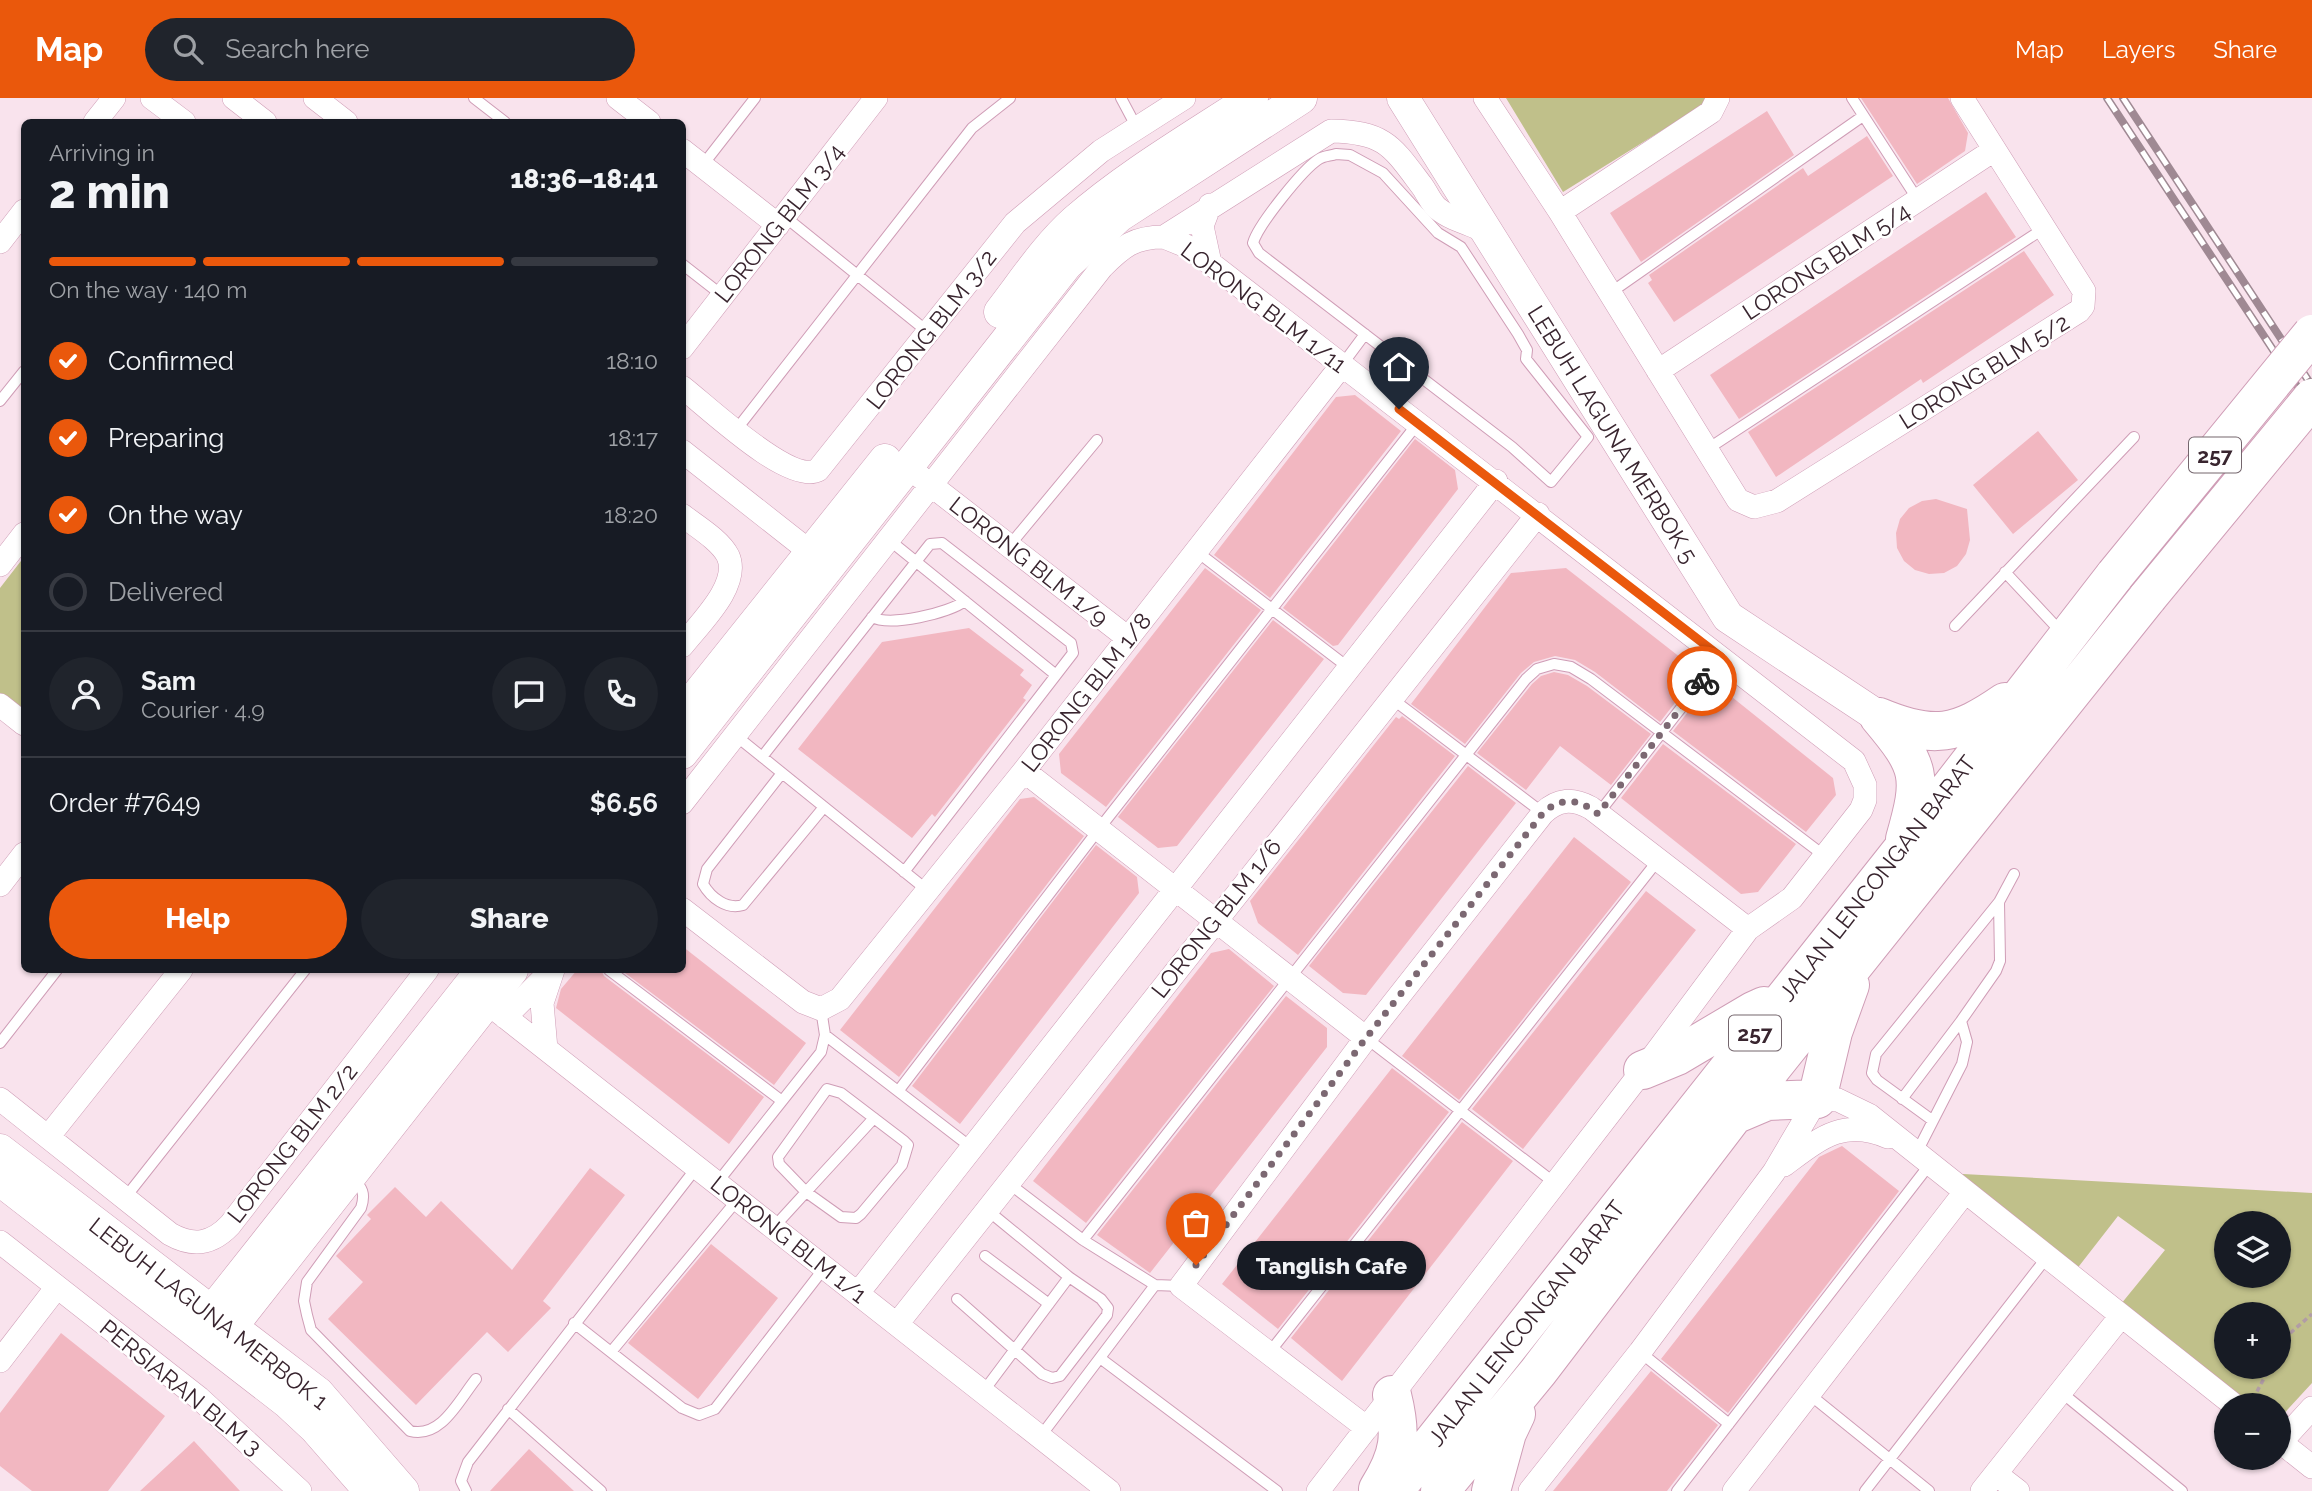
<!DOCTYPE html>
<html lang="en">
<head>
<meta charset="utf-8">
<style>
  body { margin:0; font-family:Raleway,sans-serif; background:#20242c; color:#f1f3f6; height:100vh; display:flex; flex-direction:column; font-size:26px; white-space:nowrap }
  * { box-sizing:border-box; margin:0 }
  p { font-size:23px; color:#9ea1a6 }
  .icon { flex:none; width:38px; height:38px; fill:none; stroke:currentColor; stroke-width:2; stroke-linecap:round; stroke-linejoin:round }
  .map { position:relative; flex:1; overflow:hidden }
  .details { position:absolute; left:21px; top:21px; width:665px; height:854px; display:flex; flex-direction:column; background:#171b24; border-radius:10px; box-shadow:0 2px 5px #0004 }
  .details>* { flex:none }
  .tools { position:absolute; left:2214px; top:1113px; display:grid; gap:14px }
  .tools a { display:grid; place-items:center; width:77px; height:77px; border-radius:50%; background:#171b24; box-shadow:0 2px 5px #0004; font-size:35px }
  .pin { position:absolute; display:grid; place-items:center; width:60px; height:60px; color:#fff; margin:-72px -30px; border-radius:50% 50% 50% 0; rotate:-45deg; box-shadow:0 0 7px #0007 }
  .pin .icon { rotate:45deg }
  .courier { position:absolute; display:grid; place-items:center; width:70px; height:70px; margin:-35px; border:5px solid #ea580c; border-radius:50%; background:#fff; color:#222; box-shadow:0 2px 9px #0007 }
  .bubble { position:absolute; height:49px; border-radius:24px; background:#171b24; box-shadow:0 2px 5px #0004; font-size:23px; font-weight:800; line-height:49px; text-align:center }
  .overview em { font-style:normal; font-weight:800 }
  .overview div { display:flex; flex-direction:column-reverse }
  .overview { display:flex; align-items:center; justify-content:space-between; height:119px; padding:0 28px }
  h1 { font-size:46px; font-weight:800; line-height:52px }
  .bar { display:grid; grid-template-columns:repeat(4,1fr); gap:10px 7px; align-content:center; height:84px; padding:0 28px }
  .bar i { height:9px; border-radius:5px; background:#363941 }
  .bar .on { background:#ea580c }
  .bar p { grid-column:span 4 }
  .line { display:flex; align-items:center; gap:18px; padding:0 28px; border-top:2px solid #363941 }
  .line div { flex:1 }
  .round { display:grid; place-items:center; flex:none; width:74px; height:74px; border-radius:37px; background:#20242c }
  ol { padding:0 28px; list-style:none }
  li { display:flex; align-items:center; gap:21px; height:77px }
  li p { margin-inline-start:auto }
  li .icon { padding:7px; border-radius:50%; background:#ea580c; color:#fff; stroke-width:4 }
  li:last-child { color:#9ea1a6 }
  li i { width:38px; height:38px; border:4px solid #363941; border-radius:50% }
  .cta { display:flex; gap:14px; margin-top:auto; padding:14px 28px }
  .cta a { flex:1; height:80px; border-radius:42px; background:#ea580c; color:#fff; font-size:28px; font-weight:800; line-height:80px; text-align:center }
  .cta a+a { background:#20242c; color:#f1f3f6 }
  header { display:flex; align-items:center; gap:42px; box-sizing:border-box; height:98px; padding:0 35px; background:#ea580c; color:#fff }
  header strong { font-size:33px }
  nav { display:flex; gap:38px; margin-inline-start:auto; font-size:24px }
  .search { width:490px; height:63px; background:#20242c; display:flex; align-items:center; gap:18px; box-sizing:border-box; padding:0 24px; border-radius:38px; color:#9ea1a6; font-size:26px }
  .map>svg:first-child { display:block }
  .green { fill:#c0c08a; fill-rule:evenodd }
  .building { fill:#f2b7c1 }
  .lines { fill:none; stroke-linecap:round; stroke-linejoin:round }
  .lane-casing { stroke:#cf9db6; stroke-width:12 }
  .street-casing { stroke:#cf9db6; stroke-width:24 }
  .secondary-casing { stroke:#cf9db6; stroke-width:33 }
  .highway-casing { stroke:#cf9db6; stroke-width:40 }
  .path { stroke:#b19ca6; stroke-width:3.5; stroke-dasharray:5 3.5; stroke-linecap:butt }
  .lane { stroke:#fff; stroke-width:10 }
  .street { stroke:#fff; stroke-width:23 }
  .secondary { stroke:#fff; stroke-width:32 }
  .highway { stroke:#fff; stroke-width:38 }
  .rail-casing { stroke:#9f8993; stroke-width:8 }
  .rail { stroke:#fff; stroke-width:5; stroke-dasharray:16; stroke-linecap:butt }
  .highway-bridge-casing { stroke:#cf9db6; stroke-width:40; stroke-linecap:butt }
  .highway-bridge { stroke:#fff; stroke-width:38 }
  .done { stroke:#7c6872; stroke-width:7; stroke-dasharray:0 12.6 }
  .route { stroke:#ea580c; stroke-width:9 }
  .labels { text-anchor:middle; dominant-baseline:central; stroke-width:5; stroke-linejoin:round; paint-order:stroke }
  .shield { fill:#fff; stroke:#74666d; stroke-width:2 }
  .shield-label { font-size:21px; font-weight:bold; fill:#39252f }
  .street-label { font-size:23px; fill:#39252f; stroke:#fff }
</style>
</head>
<body>
<header>
<strong>Map</strong>
<div class="search"><svg class="icon" aria-label="search" viewBox="0 0 24 24"><circle cx="10" cy="10" r="6"/><path d="M15 15l6 6"/></svg>Search here</div>
<nav><a>Map</a><a>Layers</a><a>Share</a></nav>
</header>
<div class="map">
<svg width="2312" height="1393" viewBox="0 0 2312 1393">
  <rect width="100%" height="100%" fill="#f9e3ed"/>
  <path class="green" d="M1506 0H1710L1711 2 1563 94Z
    M24 459V615L0 596V490Z
    M1963 1076 2312 1095V1285L2279 1321 2278 1307H2251L2121 1206 2165 1152 2118 1118 2076 1172 1956 1079ZM2226 1125H2278V1178H2226ZM2226 1216H2278V1269H2226Z"/>
  <path class="building" d="M1861 0H1948L1968 35 1965 53 1917 86Z
    M1767 13 1794 57 1641 164 1610 115Z
    M1867 38 1893 78 1674 224 1648 185 1652 182 1649 177 1803 70 1808 78Z
    M1986 94 2016 139 1739 321 1710 277Z
    M2024 153 2054 197 1923 285 1921 281 1776 379 1748 334Z
    M1355 297 1401 333 1270 500 1214 457 1336 299Z
    M2038 333 2078 382 2013 436 1973 387Z
    M1415 341 1455 372 1458 391 1338 547 1333 548 1283 510Z
    M1936 401 1967 411 1970 442 1966 456 1957 468 1944 475 1929 476 1915 472 1904 463 1897 450 1896 435 1900 421 1909 410 1922 403Z
    M1205 470 1261 512 1106 709 1061 675 1059 656Z
    M1566 470 1699 574 1660 624 1595 574 1575 562 1555 558 1534 564 1521 575 1465 646 1411 606 1511 475Z
    M1273 522 1324 561 1177 748 1158 750 1118 719Z
    M969 530 1024 572 1020 577 1032 587 1023 600 1026 602 935 719 932 716 912 740 798 651 882 544Z
    M1554 574 1568 577 1587 588 1651 636 1611 687 1560 648 1526 692 1477 655 1532 586 1541 578Z
    M1712 583 1833 680 1836 697 1806 734 1673 633Z
    M1402 618 1455 658 1298 857 1258 825 1250 803 1396 619 1399 621Z
    M1663 646 1796 746 1758 794 1741 796 1621 700Z
    M1468 668 1516 705 1366 897 1343 895 1309 868Z
    M1034 699 1084 738 899 979 840 932 1020 701Z
    M1574 739 1631 784 1459 1002 1402 958Z
    M1096 747 1137 779 1139 795 960 1026 912 988Z
    M1646 793 1696 832 1523 1051 1472 1011Z
    M682 848 806 945 774 987 621 872H682Z
    M1229 851 1274 888 1086 1125 1033 1083 1211 855Z
    M577 872H601L604 878 764 999 729 1046 556 910 561 891Z
    M1286 898 1327 930V949L1150 1175 1097 1137Z
    M1392 970 1449 1014 1278 1231 1222 1186Z
    M1462 1024 1513 1063 1342 1283 1291 1240Z
    M1842 1048 1899 1093 1728 1315 1661 1261 1819 1059Z
    M590 1070 625 1097 543 1203 551 1210 508 1254 487 1234 416 1307 328 1221 363 1184 336 1158 371 1121 367 1117 395 1089 426 1119 441 1103 512 1172Z
    M711 1146 778 1200 698 1301 628 1245Z
    M61 1235 165 1318 108 1393H32L0 1368V1315Z
    M1651 1273 1718 1327 1667 1393H1553Z
    M194 1343 240 1393H140Z
    M529 1351 574 1393H490Z"/>
  <g class="lines">
    <g class="lane-casing">
      <path id="lane" d="M474 0 505 24
        M1121 0 1137 30
        M1852 0 1918 102
        M1336 56 1350 57 1383 75 1438 135 1461 149 1518 236 1527 252 1526 261 1588 339 1551 384 1512 349 1259 155 1253 145C1258 127 1303 71 1319 61 1324 58 1330 58 1336 56Z
        M702 68 755 0
        M784 118 928 234
        M682 166 723 198
        M1610 195 1863 18
        M1342 267 1365 236
        M0 303 24 273
        M736 332 972 30 1010 0
        M1706 352 2046 129
        M888 441 1056 577
        M1009 448 1097 342
        M1196 453 1349 570
        M2005 474 2062 535
        M872 519C890 529 949 515 965 503
        M1955 528 2134 339
        M1391 600 1543 715
        M735 637 927 792
        M762 659 930 446 942 445 1071 545 1073 555 904 774
        M782 675 707 771 703 786C711 800 727 812 743 807L824 709
        M1598 716 1721 559
        M609 872 782 1003
        M825 937 972 1050
        M1366 940 1556 1086
        M0 945 57 872
        M899 992 1099 731 1418 325
        M1902 1001 1961 923
        M1932 1022 1877 982 1872 975 1876 956 1999 804
        M1917 1054 1962 966 1967 944 1961 923 1996 873 2000 863 1999 804 2014 776
        M352 1078C362 1090 366 1095 361 1110L307 1184 304 1203 307 1217 311 1232 410 1333C441 1341 459 1302 476 1281
        M1007 1084 1083 1142 1155 1187 1181 1188
        M717 1085 821 954 825 937 821 911
        M125 1100 305 872
        M774 1129 806 1094 779 1066 778 1059 827 991 841 995 904 1043 908 1047 902 1067 861 1116 856 1120 841 1119 806 1094 874 1020
        M1083 1142 1526 581 1537 571 1554 566 1571 569 1591 581 1826 759
        M985 1158 1049 1206
        M957 1201 1042 1276 1052 1280 1060 1278 1107 1217 1108 1210 1101 1201 1069 1179
        M574 1225 682 1310 699 1317 715 1311 825 1169
        M611 1254 738 1101
        M1640 1254 1729 1326
        M1269 1255 1659 761
        M1100 1260 1277 1393
        M983 1294 1069 1179 986 1111
        M2061 1294 2182 1393
        M1809 1296 1929 1393
        M508 1311 601 1393
        M1040 1339 1155 1187
        M466 1393 461 1383 468 1364 697 1069
        M1677 1393 1930 1066
        M1865 1393 2047 1159"/>
    </g>
    <g class="street-casing">
      <path id="street" d="M152 0 184 24
        M234 0 265 24
        M315 0 346 24
        M618 0 649 24
        M1485 0 1560 114 1738 402 1754 409 1777 403 2079 213 2083 208 2084 193 1962 0
        M95 24 114 0
        M682 52 778 127
        M1560 114 1711 14 1718 0
        M1164 139 1186 148 1210 165 1854 663 1865 687V702L1861 712 1792 800 1748 831 1643 972 1318 1393
        M0 144 24 113
        M1210 165 1202 128 1210 107
        M682 250 876 0
        M1658 273 1994 52
        M682 289C708 309 789 387 818 372L1015 125 1101 53 1184 0
        M682 353 823 464
        M918 377 1128 540
        M682 417C696 428 720 442 728 458 741 487 699 526 682 548
        M0 467 24 436
        M0 607 24 626
        M1024 673 1366 940
        M682 705 1102 169C1123 148 1134 139 1164 139L1331 33C1385 34 1392 48 1422 88 1427 95 1431 105 1437 110 1451 122 1470 126 1486 133
        M0 787 24 756
        M682 811 803 904 821 911 840 901 1024 673 1342 267
        M476 896 1109 1393
        M505 919 552 872
        M546 951 542 905 553 872
        M0 1001 170 1136C193 1149 212 1146 230 1127L427 872
        M48 1039 181 872
        M1784 1067C1819 1041 1844 1019 1888 1039
        M0 1144 199 1300 300 1393
        M858 1195 1496 383
        M897 1226 1538 416
        M0 1263 57 1189
        M1367 1330 1181 1188 1366 940 1543 715C1558 701 1572 700 1591 710L1748 831
        M2278 1342 2312 1369
        M2281 1344 2312 1310
        M1996 1376 2018 1393
        M1530 1393 1640 1254 1774 1074 1817 1001 1838 1002 1869 1017 2234 1307
        M1734 1393 1965 1094
        M1982 1393 2121 1218"/>
    </g>
    <g class="secondary-casing">
      <path id="secondary" d="M1403 0 1728 519 1879 619
        M1000 214C1024 183 1046 149 1075 123 1129 76 1193 39 1252 0
        M682 616 885 362
        M682 655 1066 167 1119 118 1301 0
        M0 1052 318 1295 403 1393
        M0 1082 287 1304 315 1330 370 1393
        M198 1231 482 872
        M218 1246 512 872"/>
    </g>
    <g class="highway-casing">
      <path id="highway" d="M1879 619C1934 642 1957 637 2005 604
        M1879 619C1921 669 1923 678 1905 741
        M1643 972 1677 958 1753 913 1764 908 1772 909
        M1734 1017 1767 1003 1817 1001 1833 934 1850 887
        M1378 1391C1400 1356 1402 1337 1392 1297
        M1394 1393 1901 753 2115 477
        M1440 1393 1538 1274 1734 1017 2148 499
        M1491 1393 1507 1335 1516 1316"/>
    </g>
    <path class="path" d="M2278 1257 2287 1238 2312 1216
      M2253 1301 2270 1269"/>
    <use href="#lane" class="lane"/>
    <use href="#street" class="street"/>
    <use href="#secondary" class="secondary"/>
    <use href="#highway" class="highway"/>
    <g class="rail-casing">
      <path id="rail" d="M2107 0 2312 311
        M2123 0 2312 288"/>
    </g>
    <use href="#rail" class="rail"/>
    <g class="highway-bridge-casing">
      <path id="highway-bridge" d="M2115 477 2312 236
        M2148 499 2312 300"/>
    </g>
    <use href="#highway-bridge" class="highway-bridge"/>
  </g>
  <g class="lines">
    <path class="done" d="M1196 1167 1366 940 1543 715C1562 698 1579 701 1598 716L1702 583"/>
    <path class="route" d="M1399 311 1721 559 1702 583"/>
  </g>
  <g class="labels">
    <g class="shield">
      <rect x="2189" y="339.5" width="52" height="35" rx="5"/>
      <rect x="1729" y="917.5" width="52" height="35" rx="5"/>
    </g>
    <g class="shield-label">
      <text x="2215" y="357">257</text>
      <text x="1755" y="935">257</text>
    </g>
    <g class="street-label">
      <text transform="translate(779 125) rotate(-52)">LORONG BLM 3/4</text>
      <text transform="translate(1826 163) rotate(-33)">LORONG BLM 5/4</text>
      <text transform="translate(1264 209) rotate(37)">LORONG BLM 1/11</text>
      <text transform="translate(931 231) rotate(-52)">LORONG BLM 3/2</text>
      <text transform="translate(1984 273) rotate(-32)">LORONG BLM 5/2</text>
      <text transform="translate(1613 336) rotate(58)">LEBUH LAGUNA MERBOK 5</text>
      <text transform="translate(1029 463) rotate(38)">LORONG BLM 1/9</text>
      <text transform="translate(1086 594) rotate(-52)">LORONG BLM 1/8</text>
      <text transform="translate(1877 780) rotate(-52)">JALAN LENCONGAN BARAT</text>
      <text transform="translate(1216 820) rotate(-52)">LORONG BLM 1/6</text>
      <text transform="translate(292 1045) rotate(-52)">LORONG BLM 2/2</text>
      <text transform="translate(789 1141) rotate(38)">LORONG BLM 1/1</text>
      <text transform="translate(209 1215) rotate(38)">LEBUH LAGUNA MERBOK 1</text>
      <text transform="translate(1526 1225) rotate(-52)">JALAN LENCONGAN BARAT</text>
      <text transform="translate(181 1289) rotate(39)">PERSIARAN BLM 3</text>
    </g>
  </g>
</svg>
<div class="tools">
<a><svg class="icon" aria-label="layers" viewBox="0 0 24 24"><path d="M12 4l9 5-9 5-9-5zM3 14l9 5 9-5"/></svg></a>
<a>+</a>
<a>−</a>
</div>
<div class="pin" style="left:1196px;top:1167px;background:#ea580c"><svg class="icon" aria-label="bag" viewBox="0 0 24 24"><path d="M5 8h14l-1 12H6zM9 8a3 3 0 0 1 6 0"/></svg></div>
<div class="pin" style="left:1399px;top:311px;background:#1f2937"><svg class="icon" aria-label="home" viewBox="0 0 24 24"><path d="M3 11l9-7 9 7M6 9v11h12V9"/></svg></div>
<div class="courier" style="left:1702px;top:583px"><svg class="icon" aria-label="bike" viewBox="0 0 24 24"><circle cx="6" cy="16" r="4"/><circle cx="18" cy="16" r="4"/><path d="M6 16l4-8h5l3 8M10 8l3 8H6M13 5h3"/></svg></div>
<div class="bubble" style="left:1237px;top:1143px;width:189px">Tanglish Cafe</div>
<section class="details">
<div class="overview"><div><h1>2 min</h1><p>Arriving in</p></div><em>18:36–18:41</em></div>
<div class="bar"><i class="on"></i><i class="on"></i><i class="on"></i><i></i><p>On the way · 140 m</p></div>
<ol>
<li><svg class="icon" aria-label="check" viewBox="0 0 24 24"><path d="M5 12l5 5 9-10"/></svg>Confirmed<p>18:10</p></li>
<li><svg class="icon" aria-label="check" viewBox="0 0 24 24"><path d="M5 12l5 5 9-10"/></svg>Preparing<p>18:17</p></li>
<li><svg class="icon" aria-label="check" viewBox="0 0 24 24"><path d="M5 12l5 5 9-10"/></svg>On the way<p>18:20</p></li>
<li><i></i>Delivered</li>
</ol>
<div class="line" style="height:126px"><a class="round"><svg class="icon" aria-label="person" viewBox="0 0 24 24"><circle cx="12" cy="8" r="4"/><path d="M4 21q1-7 8-7t8 7"/></svg></a><div><b>Sam</b><p>Courier · 4.9</p></div><a class="round"><svg class="icon" aria-label="chat" viewBox="0 0 24 24"><path d="M4 5h16v11H9l-5 4z"/></svg></a><a class="round"><svg class="icon" aria-label="phone" viewBox="0 0 24 24"><path d="M5 4h4l2 5-3 2q2 4 5 5l2-3 5 2v4C11 20 4 13 5 4z"/></svg></a></div>
<div class="line" style="height:91px"><div>Order #7649</div><b>$6.56</b></div>
<div class="cta"><a>Help</a><a>Share</a></div>
</section>
</div>
</body>
</html>
